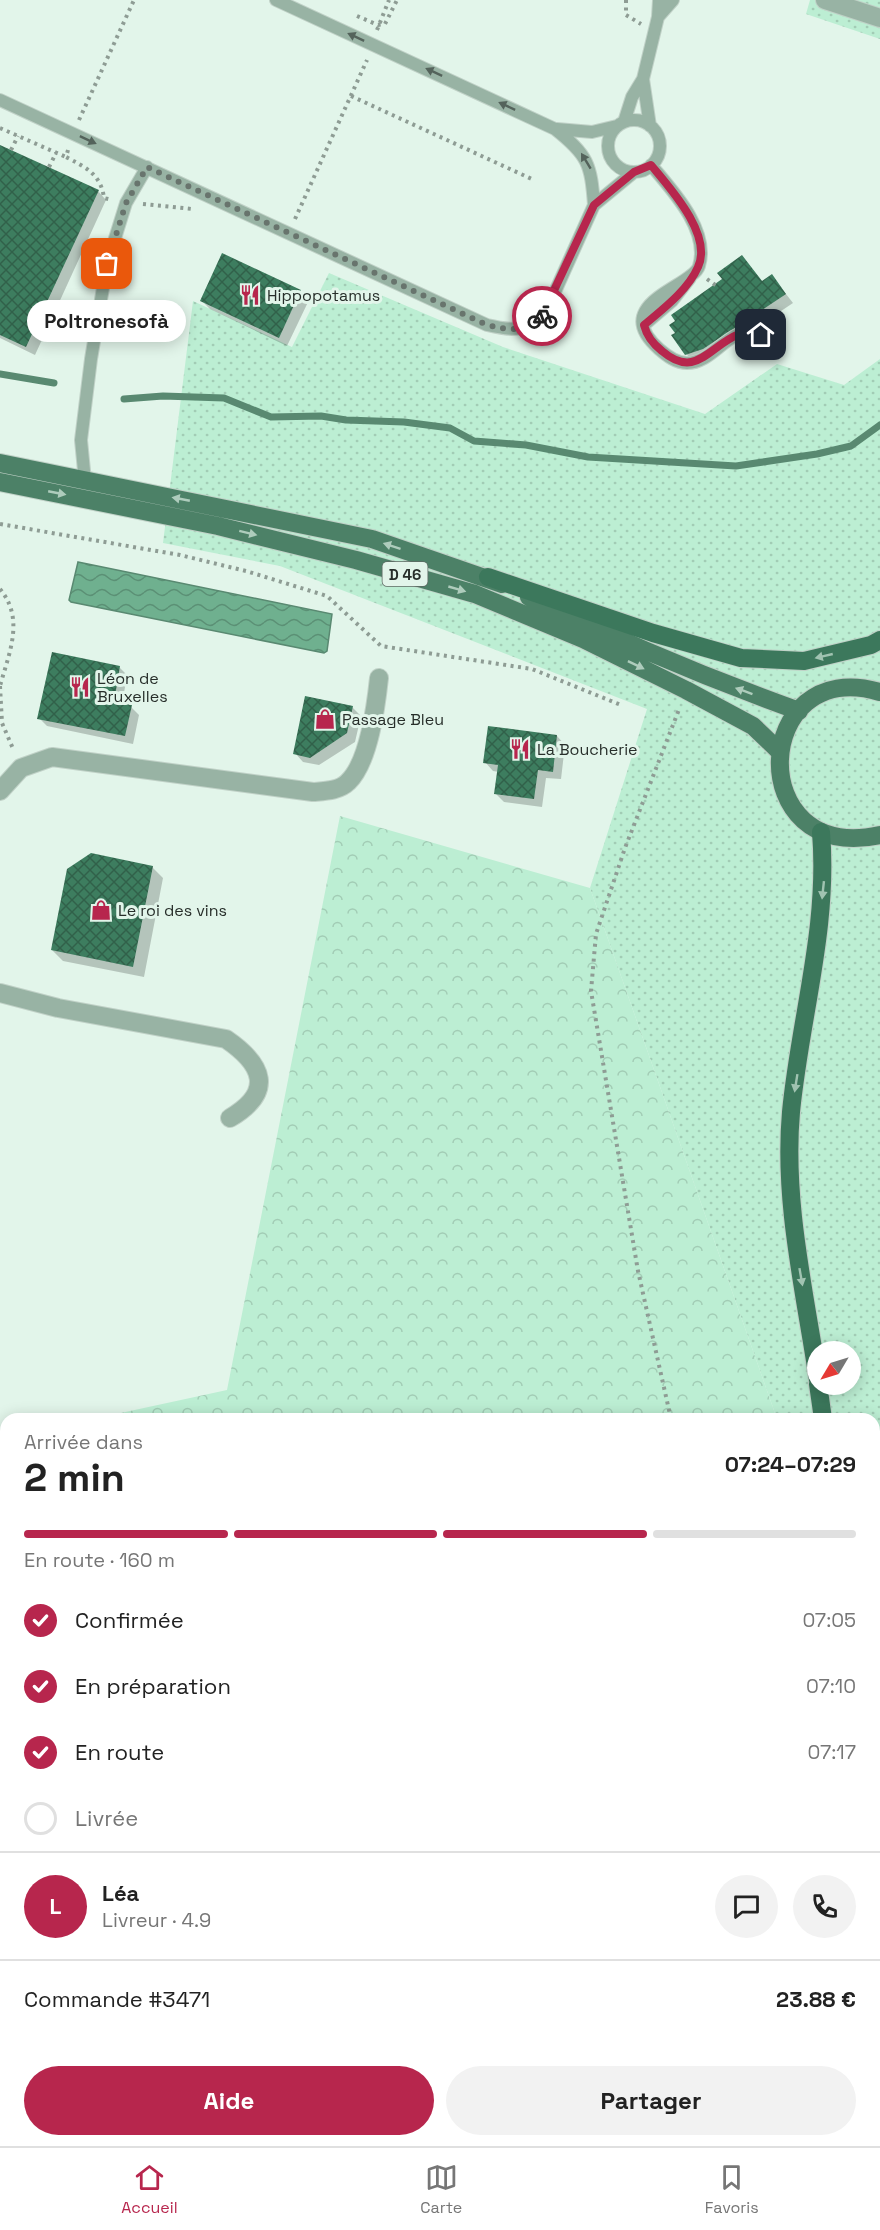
<!DOCTYPE html>
<html lang="fr">
<head>
<meta charset="utf-8">
<style>
  body { margin:0; font-family:"Space Grotesk",sans-serif; background:#f2f2f2; color:#222; height:100vh; display:flex; flex-direction:column; font-size:22px; white-space:nowrap }
  * { box-sizing:border-box; margin:0 }
  p { font-size:20px; color:#767676 }
  .icon { flex:none; width:33px; height:33px; fill:none; stroke:currentColor; stroke-width:2; stroke-linecap:round; stroke-linejoin:round }
  .map { position:relative; flex:1; overflow:hidden }
  .side { position:absolute; left:0px; top:1413px; width:880px; height:734px; display:flex; flex-direction:column; background:#fff; border-radius:18px 18px 0 0; box-shadow:0 3px 15px #0003 }
  .side>* { flex:none }
  .needle { width:39px; rotate:232deg }
  .fabs { position:absolute; left:807px; top:1341px; display:grid; gap:12px }
  .fabs a { display:grid; place-items:center; width:54px; height:54px; border-radius:50%; background:#fff; box-shadow:0 3px 15px #0003; font-size:30px }
  .pin { position:absolute; display:grid; place-items:center; width:51px; height:51px; color:#fff; margin:-26px; border-radius:12px; box-shadow:0 3px 9px #0006 }
  .courier { position:absolute; display:grid; place-items:center; width:60px; height:60px; margin:-30px; border:4px solid #b7264d; border-radius:50%; background:#fff; color:#222; box-shadow:0 2px 8px #0007 }
  .bubble { position:absolute; height:42px; border-radius:21px; background:#fff; box-shadow:0 3px 15px #0003; font-size:20px; font-weight:700; line-height:42px; text-align:center }
  .headline em { font-style:normal; font-weight:700 }
  .headline div { display:flex; flex-direction:column-reverse }
  .headline { display:flex; align-items:center; justify-content:space-between; height:102px; padding:0 24px }
  h1 { font-size:39px; font-weight:700; line-height:45px }
  .bar { display:grid; grid-template-columns:repeat(4,1fr); gap:9px 6px; align-content:center; height:72px; padding:0 24px }
  .bar i { height:8px; border-radius:4px; background:#e0e0e0 }
  .bar .active { background:#b7264d }
  .bar p { grid-column:span 4 }
  .line { display:flex; align-items:center; gap:15px; padding:0 24px; border-top:2px solid #e0e0e0 }
  .line div { flex:1 }
  .round { display:grid; place-items:center; flex:none; width:63px; height:63px; border-radius:32px; background:#f2f2f2 }
  ol { padding:0 24px; list-style:none }
  li { display:flex; align-items:center; gap:18px; height:66px }
  li p { margin-inline-start:auto }
  li .icon { padding:6px; border-radius:50%; background:#b7264d; color:#fff; stroke-width:4 }
  li:last-child { color:#767676 }
  li i { width:33px; height:33px; border:3px solid #e0e0e0; border-radius:50% }
  .action { display:flex; gap:12px; margin-top:auto; padding:12px 24px }
  .action a { flex:1; height:69px; border-radius:36px; background:#b7264d; color:#fff; font-size:24px; font-weight:700; line-height:69px; text-align:center }
  .action a+a { background:#f2f2f2; color:#222 }
  .tab-bar { display:flex; justify-content:space-around; align-items:center; height:84px; border-top:2px solid #e0e0e0; background:#fff; font-size:16px; color:#767676 }
  .tab-bar a { display:grid; justify-items:center; gap:3px }
  .tab-bar .active { color:#b7264d }
  .map>svg:first-child { display:block }
  .green { fill:url(#green-dots); fill-rule:evenodd }
  .forest { fill:url(#forest-crowns) }
  .water { fill:url(#water-waves); stroke:#598971; stroke-width:1.5 }
  .shadow { fill:#0003 }
  .lines { fill:none; stroke-linecap:round; stroke-linejoin:round }
  .stream { stroke:#598971; stroke-width:7 }
  .building { fill:url(#building-cross-hatch) }
  .service-casing { stroke:#c0d1c7; stroke-width:14 }
  .minor-casing { stroke:#c0d1c7; stroke-width:20 }
  .primary-casing { stroke:#c0d1c7; stroke-width:20 }
  .trunk-casing { stroke:#c0d1c7; stroke-width:20 }
  .path { stroke:#8e9c94; stroke-width:4; stroke-dasharray:3 4.5; stroke-linecap:butt }
  .service { stroke:#98b3a4; stroke-width:12 }
  .minor { stroke:#98b3a4; stroke-width:18 }
  .primary { stroke:#4c8167; stroke-width:18 }
  .trunk { stroke:#3c785c; stroke-width:18 }
  .oneway { fill:#54635b }
  .oneway2 { fill:#aeccbc }
  .oneway3 { fill:#a0c3b1 }
  .done { stroke:#68746d; stroke-width:6; stroke-dasharray:0 10.8 }
  .route { stroke:#b7264d; stroke-width:8 }
  .labels { text-anchor:middle; dominant-baseline:central; stroke-width:6; stroke-linejoin:round; paint-order:stroke }
  .shield { fill:#e2f5ea; stroke:#5f6a64; stroke-width:1.5 }
  .shield-label { font-size:15px; font-weight:bold; fill:#272e2a }
  .poi-label { font-size:16px; fill:#272e2a; stroke:#e2f5ea; text-anchor:start }
</style>
</head>
<body>
<div class="map">
<svg width="880" height="2146" viewBox="0 0 880 2146">
  <defs>
    <pattern id="green-dots" width="8" height="8" patternUnits="userSpaceOnUse" patternTransform="scale(1.5)"><rect width="8" height="8" fill="#bceed3"/><path d="M2 2h.1M6 6h.1" fill="none" stroke="#a2ccb5" stroke-width="1.8" stroke-linecap="round"/></pattern>
    <pattern id="forest-crowns" width="20" height="18" patternUnits="userSpaceOnUse" patternTransform="scale(1.5)"><rect width="20" height="18" fill="#bceed3"/><path d="M2 6a3 3 0 1 1 6 0M12 15a3 3 0 1 1 6 0" fill="none" stroke="#a2ccb5"/></pattern>
    <pattern id="water-waves" width="16" height="10" patternUnits="userSpaceOnUse" patternTransform="scale(1.5)"><rect width="16" height="10" fill="#6fb08f"/><path d="M0 5q4-4 8 0t8 0" fill="none" stroke="#5b9075"/></pattern>
    <pattern id="building-cross-hatch" width="8" height="8" patternUnits="userSpaceOnUse" patternTransform="scale(1.5)"><rect width="8" height="8" fill="#3d7d5f"/><path d="M0 0l8 8M0 8l8-8" fill="none" stroke="#31614a"/></pattern>
  </defs>
  <rect width="100%" height="100%" fill="#e2f5ea"/>
  <path class="green" d="M810 0H880V39L806 14Z
    M329 273 503 347 705 414 777 364 844 385 880 359V1547L874 1544V1419H777L590 888 647 709 280 566 163 543 193 301 292 347ZM818 1352H850V1384H818Z"/>
  <path class="forest" d="M340 816 590 888 777 1419H93L227 1390Z
    M6 1437V2140H874L875 1544 880 1547V2146H0V1439Z"/>
  <path class="water" d="M78 562 332 614 327 651 324 653 71 602 69 600Z"/>
  <path class="shadow" d="M0 146 98 191 106 200 35 355 0 338Z
    M223 255 300 291 309 300 287 346 210 309 201 300Z
    M742 257 763 282 772 276 793 303 712 357 695 362 686 354 724 279Z
    M119 667 127 675 122 705 131 707 139 715 133 744 47 726 39 718Z
    M352 707 361 716 355 742 319 765 303 762 295 753Z
    M557 736 565 745 561 779 546 778 542 807 504 802 496 794 499 772 493 771 485 762Z
    M152 867 163 878 144 977 63 961 52 950Z"/>
  <g class="lines">
    <path class="stream" d="M0 374 54 383
      M124 399 163 396 224 398 271 417 321 416 346 420 404 422 450 428 474 441 526 445 588 457 736 466 817 454 851 446 880 425"/>
  </g>
  <path class="building" d="M0 145 99 190 26 347 0 335Z
    M222 253 301 290 279 338 200 301Z
    M742 255 762 281 772 274 786 294 703 349 685 355 671 335 675 333 669 325 675 321 671 315 722 279 717 273Z
    M52 652 120 666 114 702 132 705 125 736 37 719Z
    M305 696 353 706 347 733 310 758 293 754Z
    M488 726 557 735 553 772 538 770 534 799 494 794 498 765 483 763Z
    M91 853 153 866 133 967 51 950 67 869Z"/>
  <g class="lines">
    <g class="service-casing">
      <path id="service" d="M276 0 555 129C588 155 591 164 594 205
        M658 17 673 0
        M643 79 650 126
        M0 100 487 325C514 331 522 332 545 314L594 205 634 172
        M608 146a26 26 0 1 1 52 0a26 26 0 1 1-52 0Z
        M624 122 632 97 643 79 658 17 659 0
        M557 129 592 132 617 126
        M651 165C672 190 710 230 699 266 693 287 607 303 659 349 667 356 676 363 687 363 708 363 721 341 739 334 745 332 755 334 761 335
        M644 325 672 301 690 278
        M85 481 81 440 91 359 107 264 126 203 147 167"/>
    </g>
    <g class="minor-casing">
      <path id="minor" d="M825 0 880 18
        M0 791 21 768 52 757 313 792C325 791 339 791 348 782 369 762 376 706 379 678
        M0 993 58 1008 226 1039C264 1065 274 1092 230 1118"/>
    </g>
    <g class="primary-casing">
      <path id="primary" d="M0 463 372 539 502 584
        M0 482 218 526 356 560 475 594 583 639 686 690 753 726 778 750
        M529 597C617 640 707 678 799 711
        M880 692C751 654 742 866 880 835"/>
    </g>
    <g class="trunk-casing">
      <path id="trunk" d="M488 577 653 633 741 658 804 661 871 645 880 640
        M818 1380C805 1292 783 1202 791 1112 800 1018 829 928 821 832
        M818 1384 823 1419
        M874 1582 880 1562
        M874 1725 880 1700
        M874 1810 880 1797
        M742 2146 744 2140
        M785 2146 786 2140"/>
    </g>
    <path class="path" d="M626 0V15L641 24
      M357 16 378 25 385 24 397 0
      M377 30 389 0
      M351 96 534 180
      M79 120 134 0
      M0 128 66 157
      M11 150 18 136
      M68 150 66 157C85 167 101 174 104 198L112 200
      M49 167 56 153
      M143 204 192 209
      M295 219 367 60
      M707 279 718 287
      M0 524 180 555 246 571 327 596 381 646 532 669 621 705
      M0 589C25 619 9 653 0 686
      M0 686 2 723 14 751
      M671 1419 638 1271 591 991 596 934 625 848 680 707
      M0 2097 6 2098"/>
    <use href="#service" class="service"/>
    <use href="#minor" class="minor"/>
    <use href="#primary" class="primary"/>
    <use href="#trunk" class="trunk"/>
  </g>
  <defs><path id="oneway-solid" d="M-6-.8H1V-3.2L6.5 0L1 3.2V.8H-6Z" transform="scale(1.5)"/></defs>
  <g class="oneway">
    <use href="#oneway-solid" transform="translate(356 37) rotate(-155)"/>
    <use href="#oneway-solid" transform="translate(434 72) rotate(-155)"/>
    <use href="#oneway-solid" transform="translate(507 106) rotate(-155)"/>
    <use href="#oneway-solid" transform="translate(88 140) rotate(25)"/>
    <use href="#oneway-solid" transform="translate(586 161) rotate(-121)"/>
  </g>
  <g class="oneway2">
    <use href="#oneway-solid" transform="translate(57 493) rotate(11)"/>
    <use href="#oneway-solid" transform="translate(181 499) rotate(-169)"/>
    <use href="#oneway-solid" transform="translate(248 533) rotate(14)"/>
    <use href="#oneway-solid" transform="translate(392 546) rotate(-162)"/>
    <use href="#oneway-solid" transform="translate(457 589) rotate(16)"/>
    <use href="#oneway-solid" transform="translate(636 665) rotate(26)"/>
    <use href="#oneway-solid" transform="translate(744 691) rotate(-160)"/>
  </g>
  <g class="oneway3">
    <use href="#oneway-solid" transform="translate(824 656) rotate(167)"/>
    <use href="#oneway-solid" transform="translate(823 890) rotate(96)"/>
    <use href="#oneway-solid" transform="translate(796 1083) rotate(99)"/>
    <use href="#oneway-solid" transform="translate(801 1277) rotate(80)"/>
  </g>
  <g class="lines">
    <path class="done" d="M107 264 126 203 147 167 487 325C512 331 521 332 542 316"/>
    <path class="route" d="M542 316 594 205 634 172 651 165C670 188 713 235 698 267 688 290 663 309 644 325 647 337 653 344 662 351 696 380 709 346 739 334 744 332 755 334 761 335"/>
  </g>
  <defs>
    <g id="restaurant-bare" transform="scale(1.62)"><path d="M-5-6h1v4h1v-4h1v4h1v-4h1v5L-1.5 .5V6h-2V.5L-5-1ZM5-6V6H3V1.5H1.5Q1.5-4 5-6Z" fill="#b7264d" stroke="#e2f5ea" stroke-width="2.5" paint-order="stroke"/></g>
    <g id="shop-bare" transform="scale(1.62)"><path d="M-5-2.5h2.3a2.7 3.5 0 0 1 5.4 0H5L5.5 6h-11ZM-1.5-2.5h3a1.5 2.3 0 0 0-3 0Z" fill="#b7264d" stroke="#e2f5ea" stroke-width="2.5" paint-order="stroke"/></g>
  </defs>
  <g fill-rule="evenodd">
    <use href="#restaurant-bare" x="250" y="295"/>
    <use href="#restaurant-bare" x="80" y="687"/>
    <use href="#shop-bare" x="325" y="719"/>
    <use href="#restaurant-bare" x="520" y="749"/>
    <use href="#shop-bare" x="101" y="910"/>
  </g>
  <g class="labels">
    <rect class="shield" x="382.5" y="562" width="45" height="24" rx="4.5"/>
    <g class="shield-label">
      <text x="405" y="574">D 46</text>
    </g>
    <g class="poi-label">
      <text x="267" y="295">Hippopotamus</text>
      <text x="97" y="678">Léon de<tspan x="97" dy="18">Bruxelles</tspan></text>
      <text x="342" y="719">Passage Bleu</text>
      <text x="537" y="749">La Boucherie</text>
      <text x="118" y="910">Le roi des vins</text>
    </g>
  </g>
</svg>
<div class="fabs">
<a><svg class="needle" viewBox="-14 -14 28 28"><path d="M0-13l5 13h-10z" fill="#e53935"/><path d="M0 13l5-13h-10z" fill="#767676"/></svg></a>
</div>
<div class="pin" style="left:107px;top:264px;background:#ea580c"><svg class="icon" aria-label="bag" viewBox="0 0 24 24"><path d="M5 8h14l-1 12H6zM9 8a3 3 0 0 1 6 0"/></svg></div>
<div class="pin" style="left:761px;top:335px;background:#1f2937"><svg class="icon" aria-label="home" viewBox="0 0 24 24"><path d="M3 11l9-7 9 7M6 9v11h12V9"/></svg></div>
<div class="courier" style="left:542px;top:316px"><svg class="icon" aria-label="bike" viewBox="0 0 24 24"><circle cx="6" cy="16" r="4"/><circle cx="18" cy="16" r="4"/><path d="M6 16l4-8h5l3 8M10 8l3 8H6M13 5h3"/></svg></div>
<div class="bubble" style="left:27px;top:300px;width:159px">Poltronesofà</div>
<section class="side">
<div class="headline"><div><h1>2 min</h1><p>Arrivée dans</p></div><em>07:24–07:29</em></div>
<div class="bar"><i class="active"></i><i class="active"></i><i class="active"></i><i></i><p>En route · 160 m</p></div>
<ol>
<li><svg class="icon" aria-label="check" viewBox="0 0 24 24"><path d="M5 12l5 5 9-10"/></svg>Confirmée<p>07:05</p></li>
<li><svg class="icon" aria-label="check" viewBox="0 0 24 24"><path d="M5 12l5 5 9-10"/></svg>En préparation<p>07:10</p></li>
<li><svg class="icon" aria-label="check" viewBox="0 0 24 24"><path d="M5 12l5 5 9-10"/></svg>En route<p>07:17</p></li>
<li><i></i>Livrée</li>
</ol>
<div class="line" style="height:108px"><b class="round" style="background:#b7264d;color:#fff">L</b><div><b>Léa</b><p>Livreur · 4.9</p></div><a class="round"><svg class="icon" aria-label="chat" viewBox="0 0 24 24"><path d="M4 5h16v11H9l-5 4z"/></svg></a><a class="round"><svg class="icon" aria-label="phone" viewBox="0 0 24 24"><path d="M5 4h4l2 5-3 2q2 4 5 5l2-3 5 2v4C11 20 4 13 5 4z"/></svg></a></div>
<div class="line" style="height:78px"><div>Commande #3471</div><b>23.88 €</b></div>
<div class="action"><a>Aide</a><a>Partager</a></div>
</section>
</div>
<nav class="tab-bar">
<a class="active"><svg class="icon" aria-label="home" viewBox="0 0 24 24"><path d="M3 11l9-7 9 7M6 9v11h12V9"/></svg>Accueil</a>
<a><svg class="icon" aria-label="map" viewBox="0 0 24 24"><path d="M3 6l6-2 6 2 6-2v14l-6 2-6-2-6 2zM9 4v14M15 6v14"/></svg>Carte</a>
<a><svg class="icon" aria-label="saved" viewBox="0 0 24 24"><path d="M7 4h10v16l-5-4-5 4z"/></svg>Favoris</a>
</nav>
</body>
</html>
